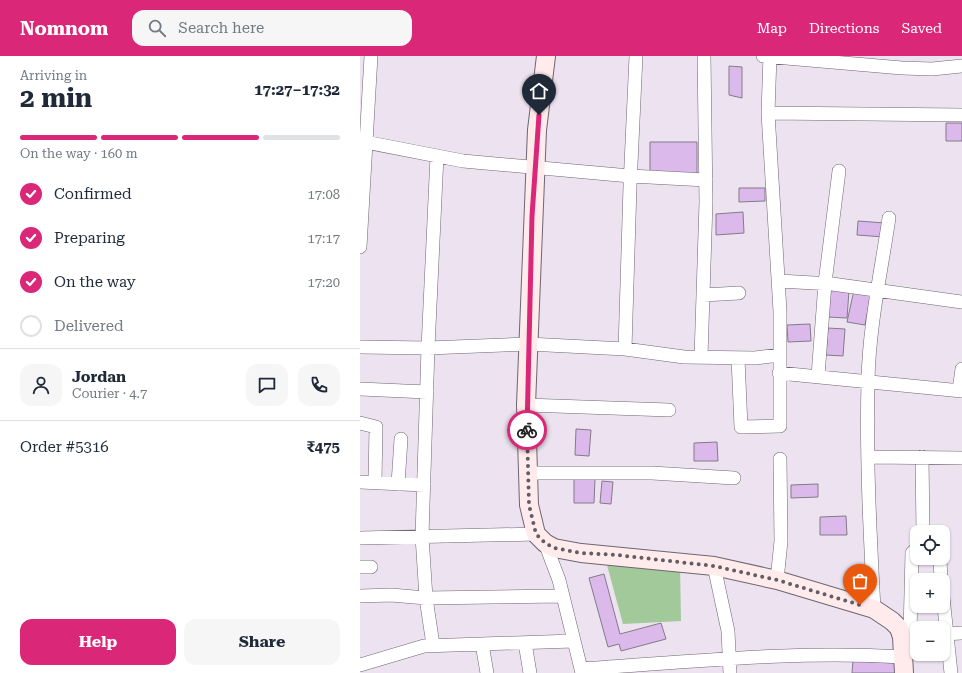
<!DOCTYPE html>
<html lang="en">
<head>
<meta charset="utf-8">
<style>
  body { margin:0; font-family:"Roboto Serif",serif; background:#f6f6f7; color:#1f2937; height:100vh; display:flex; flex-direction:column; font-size:15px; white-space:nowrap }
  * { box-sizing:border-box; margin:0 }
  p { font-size:13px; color:#747a83 }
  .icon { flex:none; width:22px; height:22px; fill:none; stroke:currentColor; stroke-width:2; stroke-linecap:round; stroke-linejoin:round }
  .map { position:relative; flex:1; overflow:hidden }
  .sheet { display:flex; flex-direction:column; background:#fff; width:360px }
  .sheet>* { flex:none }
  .tools { position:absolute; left:550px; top:469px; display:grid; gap:8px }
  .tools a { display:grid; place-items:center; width:40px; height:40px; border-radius:8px; background:#fff; box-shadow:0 1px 3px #0004; font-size:20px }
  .pin { position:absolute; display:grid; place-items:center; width:34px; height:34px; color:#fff; margin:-41px -17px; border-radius:50% 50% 50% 0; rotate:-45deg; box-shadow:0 0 4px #0007 }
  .pin .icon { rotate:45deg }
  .courier { position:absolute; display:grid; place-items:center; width:40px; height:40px; margin:-20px; border:3px solid #db2777; border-radius:50%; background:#fff; color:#222; box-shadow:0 1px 5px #0007 }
  .head em { font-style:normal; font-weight:700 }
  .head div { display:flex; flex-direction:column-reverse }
  .head { display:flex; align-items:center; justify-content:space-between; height:68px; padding:0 20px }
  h1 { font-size:26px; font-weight:700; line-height:30px }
  .bar { display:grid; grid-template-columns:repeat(4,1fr); gap:6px 4px; align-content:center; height:48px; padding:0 20px }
  .bar i { height:5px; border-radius:3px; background:#e0e1e3 }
  .bar .selected { background:#db2777 }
  .bar p { grid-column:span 4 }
  .line { display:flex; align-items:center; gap:10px; padding:0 20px; border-top:1px solid #e0e1e3 }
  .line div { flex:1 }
  .round { display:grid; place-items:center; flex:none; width:42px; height:42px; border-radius:12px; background:#f6f6f7 }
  ol { padding:0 20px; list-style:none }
  li { display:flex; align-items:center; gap:12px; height:44px }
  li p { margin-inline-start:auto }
  li .icon { padding:4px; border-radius:50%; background:#db2777; color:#fff; stroke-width:4 }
  li:last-child { color:#747a83 }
  li i { width:22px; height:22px; border:2px solid #e0e1e3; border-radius:50% }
  .button { display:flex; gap:8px; margin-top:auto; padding:8px 20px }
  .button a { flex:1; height:46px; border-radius:12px; background:#db2777; color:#fff; font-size:16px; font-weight:700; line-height:46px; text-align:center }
  .button a+a { background:#f6f6f7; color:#1f2937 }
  header { display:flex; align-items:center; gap:24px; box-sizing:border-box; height:56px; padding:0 20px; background:#db2777; color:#fff }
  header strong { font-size:19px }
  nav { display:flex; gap:22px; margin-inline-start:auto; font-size:14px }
  .search { width:280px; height:36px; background:#f6f6f7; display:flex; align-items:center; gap:10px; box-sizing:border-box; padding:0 14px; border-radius:12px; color:#747a83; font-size:15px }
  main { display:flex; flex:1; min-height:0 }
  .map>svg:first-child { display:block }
  .green { fill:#a2c999 }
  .building { fill:#dcb9eb; stroke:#837b87 }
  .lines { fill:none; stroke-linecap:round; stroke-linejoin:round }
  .street-casing { stroke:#6e6672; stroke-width:14 }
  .secondary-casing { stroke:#6e6672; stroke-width:20 }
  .street { stroke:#fff; stroke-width:13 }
  .secondary { stroke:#ffebeb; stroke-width:18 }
  .done { stroke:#625c64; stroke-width:4; stroke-dasharray:0 7.2 }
  .route { stroke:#db2777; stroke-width:5 }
</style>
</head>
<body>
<header>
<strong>Nomnom</strong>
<div class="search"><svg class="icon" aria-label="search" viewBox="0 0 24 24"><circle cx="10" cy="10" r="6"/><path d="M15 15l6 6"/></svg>Search here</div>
<nav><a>Map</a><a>Directions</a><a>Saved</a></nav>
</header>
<main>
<section class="sheet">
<div class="head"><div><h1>2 min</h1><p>Arriving in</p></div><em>17:27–17:32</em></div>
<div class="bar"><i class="selected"></i><i class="selected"></i><i class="selected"></i><i></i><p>On the way · 160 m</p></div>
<ol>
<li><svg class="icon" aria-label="check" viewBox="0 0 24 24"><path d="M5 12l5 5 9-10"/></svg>Confirmed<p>17:08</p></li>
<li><svg class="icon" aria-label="check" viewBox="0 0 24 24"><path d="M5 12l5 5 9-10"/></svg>Preparing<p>17:17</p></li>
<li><svg class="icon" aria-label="check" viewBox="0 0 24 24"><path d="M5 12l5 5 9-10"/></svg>On the way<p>17:20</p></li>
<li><i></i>Delivered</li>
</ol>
<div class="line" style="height:72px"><a class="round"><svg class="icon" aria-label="person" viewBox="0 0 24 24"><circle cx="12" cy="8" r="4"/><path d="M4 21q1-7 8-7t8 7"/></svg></a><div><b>Jordan</b><p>Courier · 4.7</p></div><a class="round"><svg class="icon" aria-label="chat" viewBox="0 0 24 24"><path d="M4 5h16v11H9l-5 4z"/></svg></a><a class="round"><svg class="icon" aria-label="phone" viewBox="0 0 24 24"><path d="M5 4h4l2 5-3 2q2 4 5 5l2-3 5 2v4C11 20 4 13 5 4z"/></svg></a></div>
<div class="line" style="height:52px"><div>Order #5316</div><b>₹475</b></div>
<div class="button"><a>Help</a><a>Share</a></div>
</section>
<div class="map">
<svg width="602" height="617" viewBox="0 0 602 617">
  <rect width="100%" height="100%" fill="#ece2f0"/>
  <path class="green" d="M244 498 320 509 321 565 263 568Z"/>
  <path class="building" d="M369 10 382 11V42L369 39Z
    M586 67H602V85H586Z
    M290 86H337V119L290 120Z
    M379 132H405V145L379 146Z
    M383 156 384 177 356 179V158Z
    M498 165 525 167 524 181 497 179Z
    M469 234 489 235 487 262 468 261Z
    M494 234 511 238 505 269 487 266Z
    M450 268 451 285 428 286 427 269Z
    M468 272 485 273 483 300 466 299Z
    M216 373 231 374 229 400 215 399Z
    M357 386 358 405H334V387Z
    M214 422 235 423 234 447H214Z
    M242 425 253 426 251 448 240 447Z
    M458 428V441L431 442V429Z
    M486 460 487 479H460V461Z
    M244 518 260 578 301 567 306 583 261 595 259 588 248 591 229 522Z
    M493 605 537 607V617H492Z"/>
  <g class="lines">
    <g class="street-casing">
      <path id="street" d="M403 0 542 12 572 13 602 10
        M408 57 602 59
        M0 85 103 105 270 120 346 124
        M0 191 11 0
        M419 225 472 228 602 246
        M343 239 379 237
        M0 291 68 292 168 288 265 293 324 301 395 302 420 299
        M265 293 270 130 276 0
        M341 301 346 146 344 0
        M378 302 381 371 420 370V255L408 57 410 0
        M419 317 602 335
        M458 320 465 227 479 115
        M0 333 67 336
        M599 334 602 313
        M166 349 309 354
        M0 367 16 371 15 426
        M509 401 602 402
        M562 401 563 476
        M168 417H292L374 422
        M0 426 64 429
        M38 428 41 383
        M0 482 176 478
        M185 487 199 524 222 617
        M580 502 581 524
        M354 510 368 575 370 617
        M0 511H11
        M417 524 421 485 420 403
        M0 540 31 539 66 542 203 540
        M583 541 591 617
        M514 553C510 478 506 400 508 325 509 271 521 216 529 162
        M550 577 552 497 557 492
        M583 578 602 577
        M165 587 170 617
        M122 588 127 617
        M73 589 66 542 62 480 68 292 77 100
        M0 609 64 590 213 585
        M221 613C328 606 436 594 543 601"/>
    </g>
    <g class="secondary-casing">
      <path id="secondary" d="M186 0 177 74 166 349 169 449 176 478 185 487 194 492 221 497 354 510 417 524 514 553 532 565 539 572 542 581 544 617"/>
    </g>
    <use href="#street" class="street"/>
    <use href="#secondary" class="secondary"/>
  </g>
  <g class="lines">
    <path class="done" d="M167 374 169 449 176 478 185 487 194 492 221 497 257 499 354 510 417 524 500 549"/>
    <path class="route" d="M167 374 172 160 179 59"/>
  </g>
</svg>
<div class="tools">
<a><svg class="icon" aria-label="locate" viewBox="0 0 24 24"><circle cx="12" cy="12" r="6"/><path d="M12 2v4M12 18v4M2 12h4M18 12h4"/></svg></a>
<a>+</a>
<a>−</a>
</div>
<div class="pin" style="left:500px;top:549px;background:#ea580c"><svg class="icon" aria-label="bag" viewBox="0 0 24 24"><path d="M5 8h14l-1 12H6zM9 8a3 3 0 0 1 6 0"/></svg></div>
<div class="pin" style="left:179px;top:59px;background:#1f2937"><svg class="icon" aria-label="home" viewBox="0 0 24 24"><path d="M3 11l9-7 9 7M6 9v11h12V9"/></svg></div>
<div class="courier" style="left:167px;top:374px"><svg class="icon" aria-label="bike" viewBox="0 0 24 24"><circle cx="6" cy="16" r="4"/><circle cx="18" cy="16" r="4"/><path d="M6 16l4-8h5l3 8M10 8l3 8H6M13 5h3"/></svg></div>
</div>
</main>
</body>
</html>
